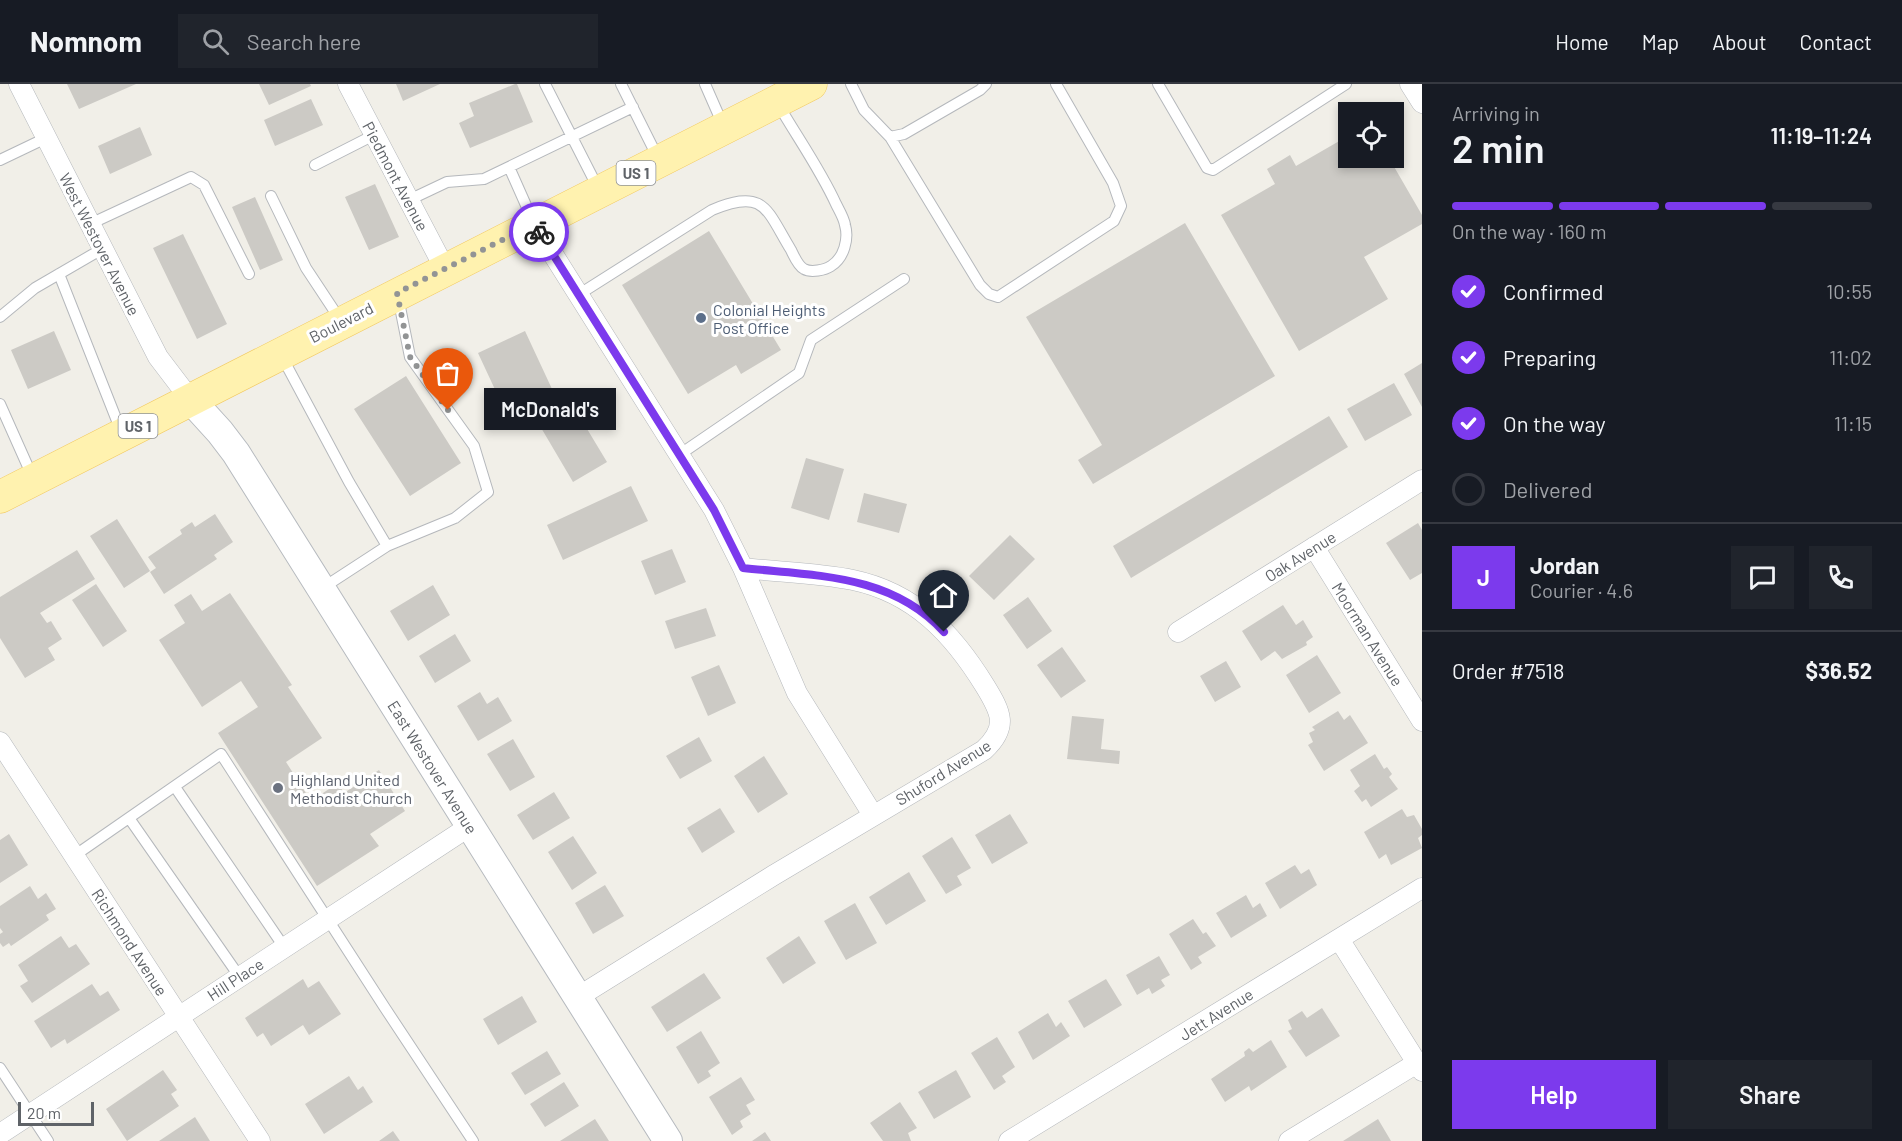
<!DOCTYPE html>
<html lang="en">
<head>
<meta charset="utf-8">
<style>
  body { margin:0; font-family:Barlow,sans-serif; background:#20242c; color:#f1f3f6; height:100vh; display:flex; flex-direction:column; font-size:22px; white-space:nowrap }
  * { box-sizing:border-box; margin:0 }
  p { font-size:20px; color:#9ea1a6 }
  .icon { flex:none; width:33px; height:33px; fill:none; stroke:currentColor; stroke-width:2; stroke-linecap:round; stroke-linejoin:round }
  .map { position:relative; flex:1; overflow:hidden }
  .drawer { display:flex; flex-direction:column; background:#171b24; width:480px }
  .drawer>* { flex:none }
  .buttons { position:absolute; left:1338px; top:18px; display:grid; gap:12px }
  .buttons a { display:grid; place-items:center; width:66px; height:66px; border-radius:0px; background:#171b24; box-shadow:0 3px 9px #0003; font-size:30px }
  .scale { position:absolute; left:18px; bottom:15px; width:76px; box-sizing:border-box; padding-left:6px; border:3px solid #5f6368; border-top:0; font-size:16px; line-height:21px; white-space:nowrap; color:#5f6368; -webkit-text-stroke:4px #fff; paint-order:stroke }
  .pin { position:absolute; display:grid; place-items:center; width:51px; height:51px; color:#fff; margin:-62px -26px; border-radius:50% 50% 50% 0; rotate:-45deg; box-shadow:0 0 6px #0007 }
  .pin .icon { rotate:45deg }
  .courier { position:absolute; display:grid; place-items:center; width:60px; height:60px; margin:-30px; border:4px solid #7c3aed; border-radius:50%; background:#fff; color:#222; box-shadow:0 2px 8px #0007 }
  .bubble { position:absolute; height:42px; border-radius:0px; background:#171b24; box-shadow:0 3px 9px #0003; font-size:20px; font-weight:600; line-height:42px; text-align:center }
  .head em { font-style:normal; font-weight:600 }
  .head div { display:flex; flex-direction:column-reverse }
  .head { display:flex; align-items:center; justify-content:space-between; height:102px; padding:0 30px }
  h1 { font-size:39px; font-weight:600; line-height:45px }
  .bar { display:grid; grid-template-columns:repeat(4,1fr); gap:9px 6px; align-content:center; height:72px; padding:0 30px }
  .bar i { height:8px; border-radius:4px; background:#363941 }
  .bar .selected { background:#7c3aed }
  .bar p { grid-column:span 4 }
  .line { display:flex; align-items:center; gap:15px; padding:0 30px; border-top:2px solid #363941 }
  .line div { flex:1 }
  .round { display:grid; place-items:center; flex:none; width:63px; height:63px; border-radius:0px; background:#20242c }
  ol { padding:0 30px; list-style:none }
  li { display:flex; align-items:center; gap:18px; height:66px }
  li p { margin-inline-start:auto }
  li .icon { padding:6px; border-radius:50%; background:#7c3aed; color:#fff; stroke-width:4 }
  li:last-child { color:#9ea1a6 }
  li i { width:33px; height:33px; border:3px solid #363941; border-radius:50% }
  .primary-button { display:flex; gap:12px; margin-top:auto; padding:12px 30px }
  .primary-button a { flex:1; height:69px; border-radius:0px; background:#7c3aed; color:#fff; font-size:24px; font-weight:600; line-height:69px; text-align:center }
  .primary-button a+a { background:#20242c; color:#f1f3f6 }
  header { display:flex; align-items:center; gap:36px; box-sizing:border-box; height:84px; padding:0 30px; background:#171b24; border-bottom:2px solid #363941 }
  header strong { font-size:28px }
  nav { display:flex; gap:33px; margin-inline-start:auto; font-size:21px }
  .search { width:420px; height:54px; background:#20242c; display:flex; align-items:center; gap:15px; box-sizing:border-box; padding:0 21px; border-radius:0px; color:#9ea1a6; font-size:22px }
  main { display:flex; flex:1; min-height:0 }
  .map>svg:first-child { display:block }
  .building { fill:#cccac5 }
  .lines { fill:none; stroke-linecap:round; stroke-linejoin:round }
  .lane-casing { stroke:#b5b8bc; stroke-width:12 }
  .street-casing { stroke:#b5b8bc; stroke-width:21 }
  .secondary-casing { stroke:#b6babf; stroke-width:30 }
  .primary-casing { stroke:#f2c960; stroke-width:33 }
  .lane { stroke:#fff; stroke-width:10 }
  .street { stroke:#fff; stroke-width:20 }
  .secondary { stroke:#fff; stroke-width:28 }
  .primary { stroke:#fff2af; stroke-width:32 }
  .done { stroke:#929495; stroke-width:6; stroke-dasharray:0 10.8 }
  .route { stroke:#7c3aed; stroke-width:8 }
  .service-dot { fill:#5c6f8a; stroke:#fff; stroke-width:2 }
  .worship-dot { fill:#6b7280; stroke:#fff; stroke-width:2 }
  .labels { text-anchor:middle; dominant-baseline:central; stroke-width:6; stroke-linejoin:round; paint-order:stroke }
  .shield { fill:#fff; stroke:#8f9295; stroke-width:1.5 }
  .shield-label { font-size:15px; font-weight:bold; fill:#5f6368 }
  .street-label { font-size:16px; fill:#5f6368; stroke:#fff }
  .service-label { font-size:16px; fill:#4e5e75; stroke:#fff; text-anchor:start }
  .worship-label { font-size:16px; fill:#5b616d; stroke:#fff; text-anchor:start }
</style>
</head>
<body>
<header>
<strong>Nomnom</strong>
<div class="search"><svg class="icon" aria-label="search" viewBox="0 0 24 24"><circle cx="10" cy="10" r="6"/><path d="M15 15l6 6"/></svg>Search here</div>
<nav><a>Home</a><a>Map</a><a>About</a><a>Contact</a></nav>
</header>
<main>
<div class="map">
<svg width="1422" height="1057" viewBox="0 0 1422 1057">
  <rect width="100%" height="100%" fill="#f1efe8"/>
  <path class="building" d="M67 0H136L79 25Z
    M259 0H310L311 2 269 21Z
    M396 0H440L403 17Z
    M515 0H517L533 38 470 64 459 39 474 32 469 19Z
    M311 15 323 41 275 62 264 36Z
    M140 43 152 71 110 90 98 62Z
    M1348 52V74H1389L1422 131V140L1364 173 1388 215 1299 267 1221 131 1275 100 1267 85 1290 71 1296 82Z
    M375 100 399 153 369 166 345 113Z
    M255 113 283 176 260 186 232 123Z
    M1185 139 1275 292 1093 400 1078 376 1102 361 1026 233Z
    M709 147 781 266 741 290 736 281 688 310 622 201Z
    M183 150 227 240 197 255 153 164Z
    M54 247 71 286 28 305 11 266Z
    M525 247 552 305 505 327 478 269Z
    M1422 279V323L1404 290Z
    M406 292 461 379 410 412 354 325Z
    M1394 299 1412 331 1365 357 1347 325Z
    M563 305 607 378 573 398 530 325Z
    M1329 332 1348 363 1131 494 1113 462Z
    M806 374 844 385 829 436 791 424Z
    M631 402 648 437 563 476 547 441Z
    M864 409 907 420 899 449 857 438Z
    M215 430 233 458 214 471 217 475 164 510 150 488 156 484 148 473 182 450 180 446 192 438 195 443Z
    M117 435 150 487 124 504 90 452Z
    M1418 439 1422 446V489L1410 496 1386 459Z
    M1010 451 1035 475 994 516 969 492Z
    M672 465 686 498 655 511 641 477Z
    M77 466 95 495 40 529 47 539 51 537 62 555 48 564 55 576 25 594 0 554V513Z
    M96 500 127 547 103 563 72 516Z
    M433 501 450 531 408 557 390 527Z
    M230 509 292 601 288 603 322 654 286 678 311 717 338 699 344 709 379 686 405 727 370 750 379 762 317 802 218 649 258 623 241 597 202 623 159 556 185 539 174 521 191 510 202 527Z
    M1028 513 1052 547 1027 565 1003 531Z
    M1283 521 1296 541 1303 536 1313 553 1306 558 1307 561 1282 575 1275 567 1261 577 1242 547Z
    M706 524 716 552 675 565 665 537Z
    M455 550 471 577 435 599 419 572Z
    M1062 563 1086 597 1061 614 1037 581Z
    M1317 571 1341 609 1309 629 1286 591Z
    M1226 577 1241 603 1215 618 1200 592Z
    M719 581 736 619 708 632 691 593Z
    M480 608 487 620 498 613 512 637 478 657 457 622Z
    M1338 627 1344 636 1350 631 1368 659 1324 687 1308 661 1313 658 1309 649 1315 646 1312 643Z
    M1072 632 1104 635 1101 665 1120 667 1119 680 1067 675Z
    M699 653 712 677 680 695 666 672Z
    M513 655 535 693 510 707 487 670Z
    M1375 670 1384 685 1387 683 1392 690 1389 693 1398 705 1371 723 1366 715 1362 718 1354 707 1360 702 1350 686Z
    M764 672 788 710 758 729 734 692Z
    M554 708 570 734 533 756 517 731Z
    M720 724 735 748 702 769 687 744Z
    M1402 725 1407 733 1414 731 1422 745V751L1418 754 1422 764 1391 781 1386 770 1379 775 1364 748Z
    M1010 730 1028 759 992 780 975 751Z
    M9 750 28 781 0 799V756Z
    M573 752 597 789 572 806 548 768Z
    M952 753 971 784 957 792 962 801 946 810 922 772Z
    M1295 781 1301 790 1309 785 1317 801 1280 825 1265 799Z
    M909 788 926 817 886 841 869 813Z
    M605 801 624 832 593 850 575 819Z
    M30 802 38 815 46 809 56 825 46 831 49 836 11 862 9 859 3 863 0 859V850L3 848 0 844V822Z
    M1246 811 1253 824 1260 819 1267 832 1231 854 1216 829Z
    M855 819 877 859 846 876 824 837Z
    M1193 835 1203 850 1206 848 1216 862 1198 873 1202 879 1191 886 1169 850Z
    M61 852 69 864 76 860 90 880 32 919 20 902 28 897 18 881Z
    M799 852 816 879 783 900 766 874Z
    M1159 872 1170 891 1161 896 1165 902 1152 910 1149 904 1137 911 1126 891Z
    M704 889 721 914 667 948 651 923Z
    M303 895 308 904 319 897 341 930 309 951 303 941 271 962 263 949 257 953 245 934Z
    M1106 895 1122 921 1084 944 1068 917Z
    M92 900 100 912 108 907 120 926 67 960 65 955 51 964 34 937Z
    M522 912 537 938 498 961 483 935Z
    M1322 924 1340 952 1306 973 1288 947 1292 945 1288 936 1302 927 1307 934Z
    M1048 929 1056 943 1061 938 1070 952 1033 976 1018 948Z
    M701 947 720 979 708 987 711 992 698 1000 676 963Z
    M997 953 1015 983 1002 992 1006 998 994 1006 971 969Z
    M1271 956 1287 983 1251 1007 1249 1002 1225 1018 1211 995 1245 972 1244 968 1249 964 1253 968Z
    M547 967 561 990 525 1011 511 989Z
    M163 986 177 1006 171 1010 179 1022 127 1057 106 1025Z
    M956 986 971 1013 934 1035 918 1008Z
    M349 992 358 1006 363 1002 373 1018 324 1050 305 1020Z
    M741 993 755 1016 746 1021 751 1030 740 1037 743 1043 732 1051 709 1013Z
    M564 998 579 1022 545 1043 530 1020Z
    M900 1018 917 1044 908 1049 911 1057H883L870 1039Z
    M195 1033 210 1057H159Z
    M595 1035 609 1057H560Z
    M1378 1035 1391 1057H1343Z
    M393 1047 400 1057H379Z
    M765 1048 771 1057H752Z"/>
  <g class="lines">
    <g class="lane-casing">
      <path id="lane" d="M545 0 598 104
        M621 0 658 74
        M705 0 723 41
        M851 0 864 26 890 53 904 50 980 6 986 0
        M1158 0 1207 84 1213 86 1346 0
        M890 53 980 201 989 210 998 213 1114 137 1121 122 1113 99 1056 0
        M0 76 46 54
        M315 81 374 51
        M509 83 533 137
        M271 112 306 184 341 237
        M409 116 447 98 484 95 633 23
        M90 140 191 93 204 101 249 190
        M59 190 121 347
        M578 211 712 126C765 104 766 125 791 166 794 172 798 182 804 185 811 189 825 186 831 182 844 174 849 155 845 141 844 134 839 126 836 120 820 85 797 53 778 20
        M0 233 35 204 102 165
        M281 271 349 398 387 462
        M0 320 33 394
        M679 371 799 289 811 256 904 195
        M321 505 387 462 455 434 488 408 474 362 410 273 398 213
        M175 703 284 863
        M129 734 239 892
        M74 772 221 670 385 924 473 1057
        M0 984 48 1057"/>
    </g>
    <g class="street-casing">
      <path id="street" d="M19 0 158 273 190 315
        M348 0 445 185
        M1410 0 1422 19
        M534 140 714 426 743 484 797 609 873 731
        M1314 463 1422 637
        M1178 548 1422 396
        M0 658 260 1057
        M1339 855 1422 987
        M578 913 774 791 984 666C1009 643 1001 628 985 602 953 550 915 509 853 496 819 489 777 488 743 484
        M0 1050 470 742
        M1009 1057 1422 804
        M1289 1057 1417 979"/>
    </g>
    <g class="secondary-casing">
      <path id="secondary" d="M190 315 220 348 236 369 668 1057"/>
    </g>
    <g class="primary-casing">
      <path id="primary" d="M0 413 811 0"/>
    </g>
    <use href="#lane" class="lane"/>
    <use href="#street" class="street"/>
    <use href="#secondary" class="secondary"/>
    <use href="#primary" class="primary"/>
  </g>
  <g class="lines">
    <path class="done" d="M448 326 410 273 397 209 534 140 539 148"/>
    <path class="route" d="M539 148 714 426 743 484C816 492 891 490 944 548"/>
  </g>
  <circle class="service-dot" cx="701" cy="234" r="6"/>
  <circle class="worship-dot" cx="278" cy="704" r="6"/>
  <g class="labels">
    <g class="shield">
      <rect x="616.5" y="77" width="39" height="24" rx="4.5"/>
      <rect x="118.5" y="330" width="39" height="24" rx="4.5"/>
    </g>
    <g class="shield-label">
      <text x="636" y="89">US 1</text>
      <text x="138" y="342">US 1</text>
    </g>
    <g class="street-label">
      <text transform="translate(396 92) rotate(62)">Piedmont Avenue</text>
      <text transform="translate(100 160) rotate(63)">West Westover Avenue</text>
      <text transform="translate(341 238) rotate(-27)">Boulevard</text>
      <text transform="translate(1300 472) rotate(-32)">Oak Avenue</text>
      <text transform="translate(1368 550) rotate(58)">Moorman Avenue</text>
      <text transform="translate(433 683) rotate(58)">East Westover Avenue</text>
      <text transform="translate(943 688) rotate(-32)">Shuford Avenue</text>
      <text transform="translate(130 858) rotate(57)">Richmond Avenue</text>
      <text transform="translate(235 895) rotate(-33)">Hill Place</text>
      <text transform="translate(1216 930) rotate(-32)">Jett Avenue</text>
    </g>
    <g class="service-label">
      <text x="713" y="225">Colonial Heights<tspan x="713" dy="18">Post Office</tspan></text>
    </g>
    <g class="worship-label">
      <text x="290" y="695">Highland United<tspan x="290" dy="18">Methodist Church</tspan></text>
    </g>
  </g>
</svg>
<div class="buttons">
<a><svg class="icon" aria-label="locate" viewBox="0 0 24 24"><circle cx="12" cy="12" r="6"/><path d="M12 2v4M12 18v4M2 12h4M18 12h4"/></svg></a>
</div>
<div class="scale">20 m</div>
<div class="pin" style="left:448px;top:326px;background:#ea580c"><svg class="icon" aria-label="bag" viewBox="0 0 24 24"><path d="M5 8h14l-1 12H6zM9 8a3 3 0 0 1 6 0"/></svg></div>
<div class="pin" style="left:944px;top:548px;background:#1f2937"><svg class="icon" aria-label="home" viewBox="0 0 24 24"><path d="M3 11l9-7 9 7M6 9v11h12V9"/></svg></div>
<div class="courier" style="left:539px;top:148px"><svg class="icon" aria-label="bike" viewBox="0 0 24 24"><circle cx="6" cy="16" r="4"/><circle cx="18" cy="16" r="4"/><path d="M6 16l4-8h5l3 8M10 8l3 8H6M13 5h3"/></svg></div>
<div class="bubble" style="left:484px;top:304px;width:132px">McDonald's</div>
</div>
<section class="drawer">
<div class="head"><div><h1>2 min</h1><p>Arriving in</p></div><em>11:19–11:24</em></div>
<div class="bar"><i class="selected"></i><i class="selected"></i><i class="selected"></i><i></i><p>On the way · 160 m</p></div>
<ol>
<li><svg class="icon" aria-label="check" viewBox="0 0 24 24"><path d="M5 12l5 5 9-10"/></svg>Confirmed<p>10:55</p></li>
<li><svg class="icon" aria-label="check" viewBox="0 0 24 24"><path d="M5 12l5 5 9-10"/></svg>Preparing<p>11:02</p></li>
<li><svg class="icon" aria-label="check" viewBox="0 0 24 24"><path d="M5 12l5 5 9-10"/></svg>On the way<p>11:15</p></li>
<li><i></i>Delivered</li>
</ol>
<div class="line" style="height:108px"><b class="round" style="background:#7c3aed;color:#fff">J</b><div><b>Jordan</b><p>Courier · 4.6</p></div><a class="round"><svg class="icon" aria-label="chat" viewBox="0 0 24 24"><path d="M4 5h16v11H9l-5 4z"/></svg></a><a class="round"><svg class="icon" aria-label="phone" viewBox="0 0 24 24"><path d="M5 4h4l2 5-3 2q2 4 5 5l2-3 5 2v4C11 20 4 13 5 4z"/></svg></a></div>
<div class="line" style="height:78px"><div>Order #7518</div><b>$36.52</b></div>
<div class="primary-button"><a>Help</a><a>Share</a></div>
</section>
</main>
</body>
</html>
